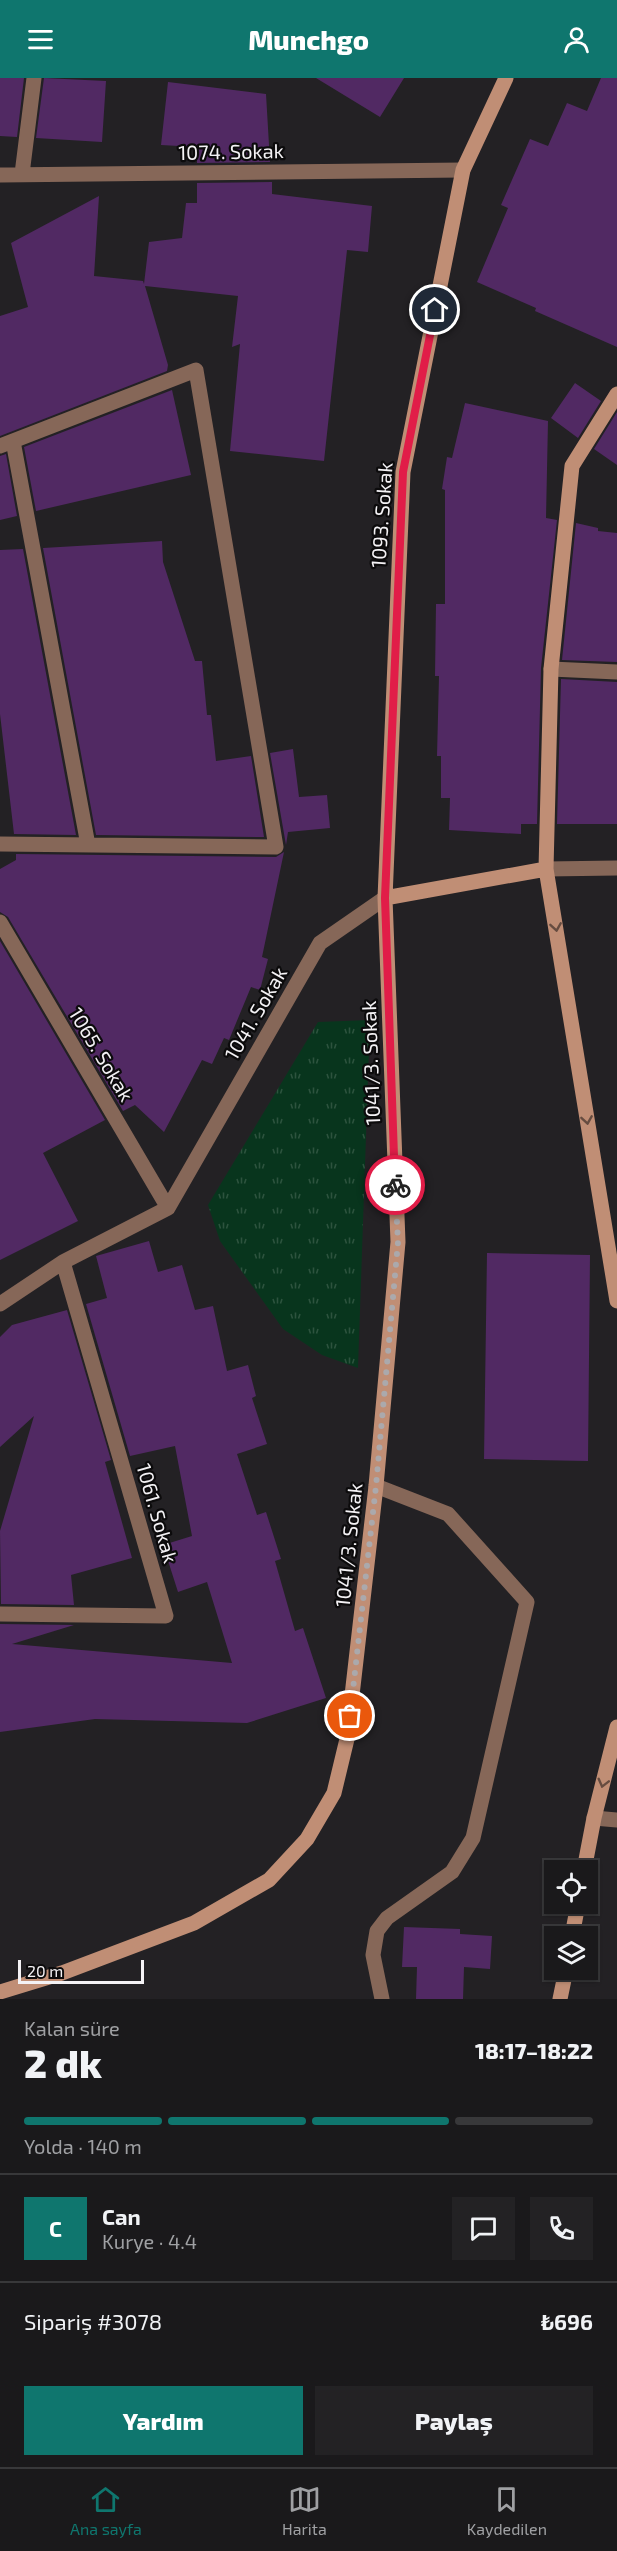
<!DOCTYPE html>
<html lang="tr">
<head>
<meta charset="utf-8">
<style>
  body { margin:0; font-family:"Exo 2",sans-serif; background:#232224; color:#f1f3f6; height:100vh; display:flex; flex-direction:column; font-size:22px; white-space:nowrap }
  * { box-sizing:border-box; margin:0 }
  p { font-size:20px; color:#9fa0a3 }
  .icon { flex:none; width:33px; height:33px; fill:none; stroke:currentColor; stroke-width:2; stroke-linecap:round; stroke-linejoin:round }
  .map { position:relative; height:1921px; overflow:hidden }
  .side { display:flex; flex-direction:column; background:#1a191b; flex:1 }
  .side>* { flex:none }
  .controls { position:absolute; left:544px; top:1782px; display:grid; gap:12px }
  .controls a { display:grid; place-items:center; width:54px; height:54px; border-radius:0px; background:#1a191b; box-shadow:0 2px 4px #0004,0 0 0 2px #38383a; font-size:30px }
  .scale { position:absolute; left:18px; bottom:15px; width:126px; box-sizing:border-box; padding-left:6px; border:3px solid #f4f2f5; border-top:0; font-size:16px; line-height:21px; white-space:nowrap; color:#f4f2f5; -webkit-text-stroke:4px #0c0b0c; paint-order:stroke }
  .pin { position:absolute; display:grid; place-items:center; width:51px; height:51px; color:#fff; margin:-26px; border:3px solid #fff; border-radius:50%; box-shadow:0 2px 6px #0007 }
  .courier { position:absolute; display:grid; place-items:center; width:60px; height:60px; margin:-30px; border:4px solid #e11d48; border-radius:50%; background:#fff; color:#222; box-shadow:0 2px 8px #0007 }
  .summary em { font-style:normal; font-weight:800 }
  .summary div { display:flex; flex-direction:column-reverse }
  .summary { display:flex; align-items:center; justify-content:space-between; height:102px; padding:0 24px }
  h1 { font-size:39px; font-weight:800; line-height:45px }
  .bar { display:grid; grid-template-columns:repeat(4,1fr); gap:9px 6px; align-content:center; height:72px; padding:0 24px }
  .bar i { height:8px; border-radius:4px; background:#38383a }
  .bar .current { background:#0f766e }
  .bar p { grid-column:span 4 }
  .line { display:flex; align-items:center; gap:15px; padding:0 24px; border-top:2px solid #38383a }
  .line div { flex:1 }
  .round { display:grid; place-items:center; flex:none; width:63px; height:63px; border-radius:0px; background:#232224 }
  .button { display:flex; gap:12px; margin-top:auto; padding:12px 24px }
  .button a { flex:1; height:69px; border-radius:0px; background:#0f766e; color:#fff; font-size:24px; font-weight:800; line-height:69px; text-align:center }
  .button a+a { background:#232224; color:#f1f3f6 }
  header { display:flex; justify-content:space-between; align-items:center; height:78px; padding:0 24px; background:#0f766e; color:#fff; font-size:27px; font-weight:800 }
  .tabs { display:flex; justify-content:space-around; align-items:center; height:84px; border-top:2px solid #38383a; background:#1a191b; font-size:16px; color:#9fa0a3 }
  .tabs a { display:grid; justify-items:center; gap:3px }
  .tabs .current { color:#0f766e }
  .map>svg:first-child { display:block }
  .park { fill:url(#park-tufts) }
  .building { fill:#512963 }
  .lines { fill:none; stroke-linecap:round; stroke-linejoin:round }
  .lane { stroke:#866758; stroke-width:15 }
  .street { stroke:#866758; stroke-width:15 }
  .secondary { stroke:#c08e75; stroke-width:15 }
  .oneway { stroke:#664c40 }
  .done { stroke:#aba9ac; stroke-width:6; stroke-dasharray:0 10.8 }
  .route { stroke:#e11d48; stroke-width:8 }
  .labels { text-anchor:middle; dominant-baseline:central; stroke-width:4.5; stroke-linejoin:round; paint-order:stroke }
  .street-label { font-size:20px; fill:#f4f2f5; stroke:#0c0b0c }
</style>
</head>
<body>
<header><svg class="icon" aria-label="menu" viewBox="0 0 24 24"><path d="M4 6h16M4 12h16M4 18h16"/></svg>Munchgo<svg class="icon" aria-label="person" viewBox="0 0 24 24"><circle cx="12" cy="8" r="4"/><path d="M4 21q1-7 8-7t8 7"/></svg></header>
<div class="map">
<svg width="617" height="1921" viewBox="0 0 617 1921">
  <defs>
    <pattern id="park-tufts" width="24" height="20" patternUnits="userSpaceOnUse" patternTransform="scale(1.5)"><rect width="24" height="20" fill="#08351d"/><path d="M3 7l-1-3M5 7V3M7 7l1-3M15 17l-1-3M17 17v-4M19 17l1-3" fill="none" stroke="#2d533e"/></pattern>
  </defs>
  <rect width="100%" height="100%" fill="#232124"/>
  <path class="park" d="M370 942 358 1290 322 1277 283 1251 220 1163 208 1127 318 944Z"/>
  <path class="building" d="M0 0H24L17 59 0 58Z
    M44 0 106 3 102 64 36 60Z
    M316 0H404L380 39Z
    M601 0H617V269L535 233 536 230 477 204 508 130 501 127 530 61 548 68 567 25 587 33Z
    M168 4 266 16 270 84 197 85V69L161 67Z
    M272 104V116L372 128 368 174 347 172 324 383 230 373 240 266 232 269 238 218 145 208 168 287 167 293 0 358V238L28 229 11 165 99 118 94 198 143 203 144 206 149 164 182 160 186 125H197V105Z
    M575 305 601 323 578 360 551 340Z
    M172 312 191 397 36 433 24 369Z
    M465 325 548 343 546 440 557 442 541 590 537 746H521V756L449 752 450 720H441V678H437L439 598H435L436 526H445V412L442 411 447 379 452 380Z
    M617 334V387L594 371Z
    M6 376 17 438 0 442V378Z
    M576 445 598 450V453L617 455V584L562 582Z
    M162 463 163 484 195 583H202L207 637H211L216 683 251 678 264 759 96 757 43 470Z
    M23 471 76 757 14 756 0 636V472Z
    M561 601 617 604V746H557Z
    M293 671 299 719 327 717 330 750 288 754 286 767 270 675Z
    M284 774 262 879 268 881 260 912 251 909 229 962 224 960 212 986 202 982 164 1054 135 1027 123 1033 8 839 0 834V791L16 782V776L276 779Z
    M0 863 105 1042 43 1075 78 1143 0 1182Z
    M149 1163 158 1194 182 1187 195 1232 213 1228 227 1293 248 1287 256 1318 252 1320 267 1366 237 1376 257 1437 266 1434 281 1481 275 1483 295 1553 303 1550 326 1620 247 1645 95 1641 0 1654V1546L74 1547 12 1566 232 1585 207 1504 178 1514 163 1467 192 1458 175 1368 130 1378 86 1226 107 1220 96 1178Z
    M487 1175 590 1177 588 1383 484 1381Z
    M67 1232 111 1382 105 1384 132 1480 71 1497 74 1527 1 1526 0 1453 34 1338 0 1369V1259L12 1247Z
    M404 1849 460 1851V1856L492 1858 490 1891 464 1889 463 1921H416L417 1889H402Z"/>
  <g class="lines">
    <path class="lane" d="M376 1408 448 1436 527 1524 473 1760 452 1794 387 1840 377 1853 373 1877 382 1921"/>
    <path class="street" d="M22 96 34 0
      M0 97 463 92
      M13 363 88 767
      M0 368 196 292 276 769 0 766
      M551 591 617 594
      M546 791 617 790
      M0 844 168 1130
      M0 1226 63 1184 168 1130 320 865 385 820
      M0 1536 166 1538 63 1184
      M594 1740 617 1742"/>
    <path class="secondary" d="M617 316 572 388 551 591 546 791 617 1223
      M385 820 546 791
      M584 1792 594 1740 617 1649
      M572 1858 578 1826
      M0 1914 62 1895 194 1845 269 1802 307 1761 334 1715 347 1661 376 1408 398 1164 385 820 403 394 463 92 506 0
      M560 1921 566 1892"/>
  </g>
  <defs><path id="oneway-chevron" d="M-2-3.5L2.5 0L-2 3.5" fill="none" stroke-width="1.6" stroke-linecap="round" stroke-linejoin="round" transform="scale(1.5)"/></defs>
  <g class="oneway">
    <use href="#oneway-chevron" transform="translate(556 849) rotate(81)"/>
    <use href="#oneway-chevron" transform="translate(587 1042) rotate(81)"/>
    <use href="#oneway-chevron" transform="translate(603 1705) rotate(104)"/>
  </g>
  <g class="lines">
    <path class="done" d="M350 1638 376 1408 398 1164 395 1107"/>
    <path class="route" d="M395 1107 385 820 403 394 435 232"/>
  </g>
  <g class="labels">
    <g class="street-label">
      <text transform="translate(231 73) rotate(-1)">1074. Sokak</text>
      <text transform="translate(381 437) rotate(-86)">1093. Sokak</text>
      <text transform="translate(255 935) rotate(-60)">1041. Sokak</text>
      <text transform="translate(102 976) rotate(59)">1065. Sokak</text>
      <text transform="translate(370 985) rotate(-92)">1041/3. Sokak</text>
      <text transform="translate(158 1435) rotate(74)">1061. Sokak</text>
      <text transform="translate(348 1467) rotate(-84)">1041/3. Sokak</text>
    </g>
  </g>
</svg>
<div class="controls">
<a><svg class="icon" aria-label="locate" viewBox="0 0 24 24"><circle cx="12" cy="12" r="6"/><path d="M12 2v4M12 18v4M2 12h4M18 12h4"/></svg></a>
<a><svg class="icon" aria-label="layers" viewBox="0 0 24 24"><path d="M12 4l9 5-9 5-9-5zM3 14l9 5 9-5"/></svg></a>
</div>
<div class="scale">20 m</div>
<div class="pin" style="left:350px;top:1638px;background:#ea580c"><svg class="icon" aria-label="bag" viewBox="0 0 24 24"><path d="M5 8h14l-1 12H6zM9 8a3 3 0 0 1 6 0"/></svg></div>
<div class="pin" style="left:435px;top:232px;background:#1f2937"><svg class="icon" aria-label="home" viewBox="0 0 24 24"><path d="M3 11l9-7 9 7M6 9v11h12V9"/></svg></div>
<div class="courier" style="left:395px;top:1107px"><svg class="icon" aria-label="bike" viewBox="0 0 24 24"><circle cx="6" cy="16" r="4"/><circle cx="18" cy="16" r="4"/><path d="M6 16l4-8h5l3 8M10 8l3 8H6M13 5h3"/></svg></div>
</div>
<section class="side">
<div class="summary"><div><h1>2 dk</h1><p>Kalan süre</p></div><em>18:17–18:22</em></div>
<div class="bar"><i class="current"></i><i class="current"></i><i class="current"></i><i></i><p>Yolda · 140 m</p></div>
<div class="line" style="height:108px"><b class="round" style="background:#0f766e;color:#fff">C</b><div><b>Can</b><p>Kurye · 4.4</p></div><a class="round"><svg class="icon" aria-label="chat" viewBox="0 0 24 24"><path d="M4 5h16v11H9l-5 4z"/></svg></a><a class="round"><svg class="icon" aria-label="phone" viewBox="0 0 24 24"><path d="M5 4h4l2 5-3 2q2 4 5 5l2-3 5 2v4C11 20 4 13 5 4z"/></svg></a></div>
<div class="line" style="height:78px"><div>Sipariş #3078</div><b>₺696</b></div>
<div class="button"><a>Yardım</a><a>Paylaş</a></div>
</section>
<nav class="tabs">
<a class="current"><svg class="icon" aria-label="home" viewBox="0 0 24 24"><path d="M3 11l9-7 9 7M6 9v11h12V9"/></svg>Ana sayfa</a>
<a><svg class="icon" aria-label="map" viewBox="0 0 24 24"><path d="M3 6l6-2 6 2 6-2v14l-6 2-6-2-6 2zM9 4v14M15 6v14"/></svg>Harita</a>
<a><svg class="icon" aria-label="saved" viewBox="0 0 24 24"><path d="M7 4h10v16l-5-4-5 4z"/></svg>Kaydedilen</a>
</nav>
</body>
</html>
